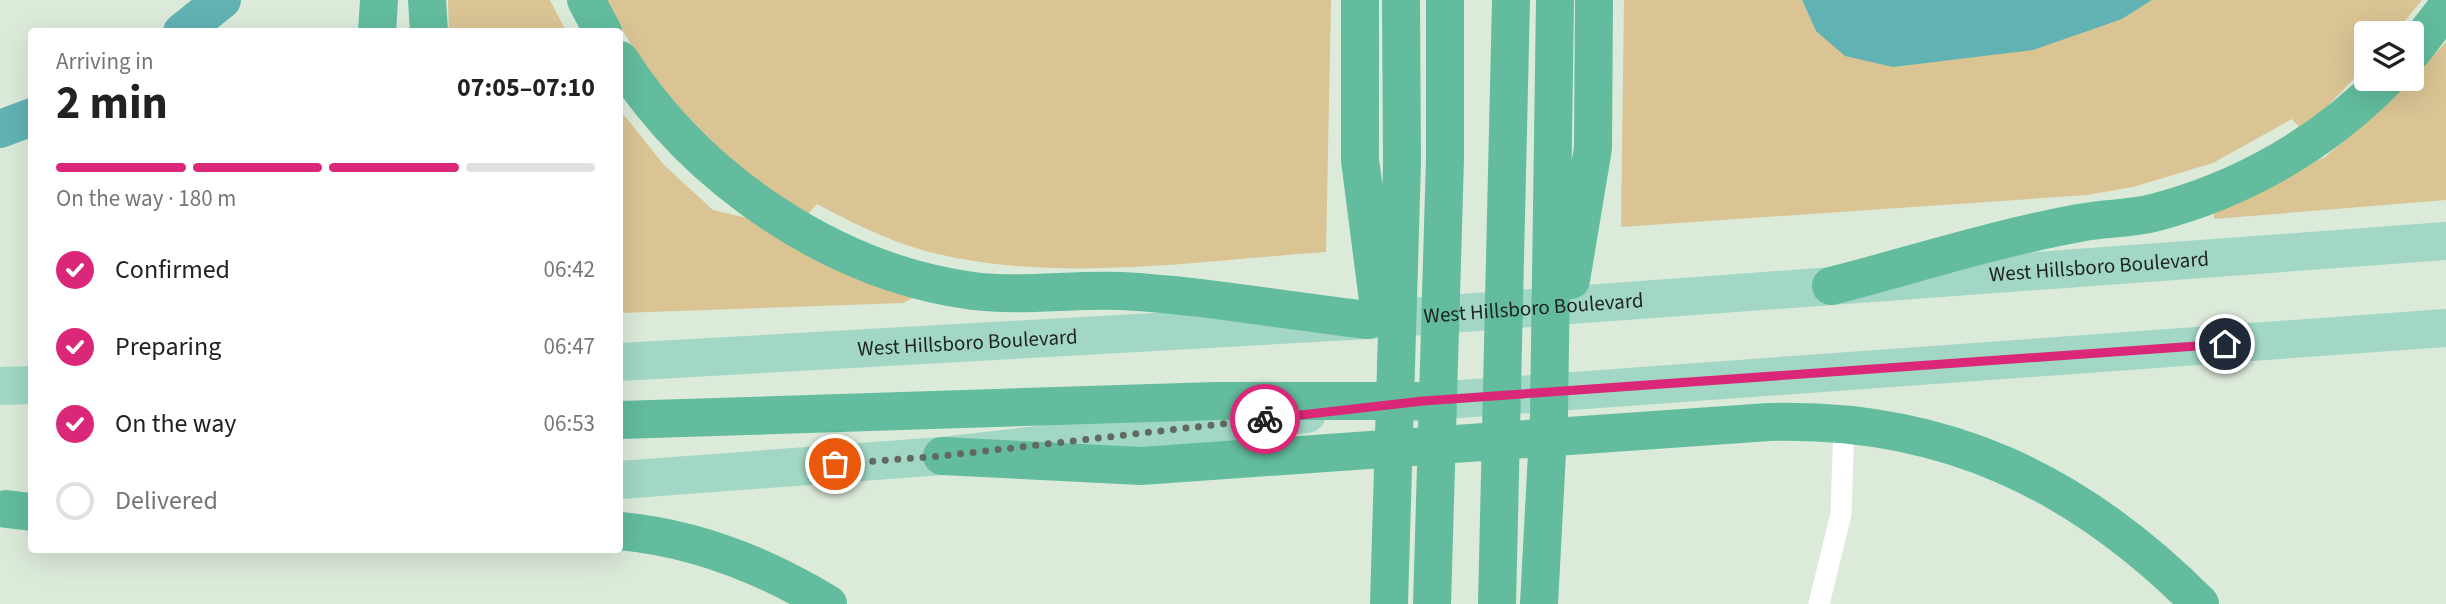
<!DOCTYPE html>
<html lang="en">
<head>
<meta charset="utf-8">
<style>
  body { margin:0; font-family:"Source Sans 3",sans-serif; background:#f6f6f6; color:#222; height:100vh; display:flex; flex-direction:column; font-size:26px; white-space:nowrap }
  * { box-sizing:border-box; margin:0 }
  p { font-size:23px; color:#767676 }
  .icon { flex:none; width:38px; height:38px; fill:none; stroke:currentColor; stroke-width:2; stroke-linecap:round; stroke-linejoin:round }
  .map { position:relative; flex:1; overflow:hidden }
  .sheet { position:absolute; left:28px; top:28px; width:595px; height:525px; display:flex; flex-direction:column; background:#fff; border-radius:7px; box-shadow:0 7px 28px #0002 }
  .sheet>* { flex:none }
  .fabs { position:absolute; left:2354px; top:21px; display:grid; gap:14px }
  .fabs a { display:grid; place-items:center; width:70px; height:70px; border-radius:7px; background:#fff; box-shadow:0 7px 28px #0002; font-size:35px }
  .pin { position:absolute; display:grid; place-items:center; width:60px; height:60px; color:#fff; margin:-30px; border:4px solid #fff; border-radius:50%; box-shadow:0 2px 7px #0007 }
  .courier { position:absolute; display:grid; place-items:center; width:70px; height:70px; margin:-35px; border:5px solid #db2777; border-radius:50%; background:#fff; color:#222; box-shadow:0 2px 9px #0007 }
  .overview em { font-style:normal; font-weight:700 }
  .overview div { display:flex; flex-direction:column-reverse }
  .overview { display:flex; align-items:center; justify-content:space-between; height:119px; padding:0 28px }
  h1 { font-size:46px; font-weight:700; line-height:52px }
  .bar { display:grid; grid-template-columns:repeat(4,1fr); gap:10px 7px; align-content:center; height:84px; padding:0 28px }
  .bar i { height:9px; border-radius:5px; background:#e0e0e0 }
  .bar .active { background:#db2777 }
  .bar p { grid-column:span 4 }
  ol { padding:0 28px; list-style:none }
  li { display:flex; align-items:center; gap:21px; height:77px }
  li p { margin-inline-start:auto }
  li .icon { padding:7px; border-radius:50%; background:#db2777; color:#fff; stroke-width:4 }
  li:last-child { color:#767676 }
  li i { width:38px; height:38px; border:4px solid #e0e0e0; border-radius:50% }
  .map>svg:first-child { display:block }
  .green { fill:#dac494 }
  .water { fill:#61b2b3 }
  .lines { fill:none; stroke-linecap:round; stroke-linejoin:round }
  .canal { stroke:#61b2b3; stroke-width:38 }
  .service { stroke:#fff; stroke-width:21 }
  .primary { stroke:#a1d7c4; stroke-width:38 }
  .motorway { stroke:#62bc9d; stroke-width:38 }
  .done { stroke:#616960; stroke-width:7; stroke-dasharray:0 12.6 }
  .route { stroke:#db2777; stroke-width:9 }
  .labels { text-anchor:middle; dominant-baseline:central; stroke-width:5; stroke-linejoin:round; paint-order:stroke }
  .street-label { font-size:21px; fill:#1f241e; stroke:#eaf7e7 }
</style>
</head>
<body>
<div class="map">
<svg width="2446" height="604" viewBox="0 0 2446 604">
  <rect width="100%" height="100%" fill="#dceada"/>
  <path class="green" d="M448 0H550L566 31H449Z
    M606 0H1331L1326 252C1192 261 1038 287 909 246 877 235 847 220 817 204L808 214C792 204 774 195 758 184 694 138 641 69 606 0Z
    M1624 0H1802L1816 31 2122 19 2152 0H2422L2395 33H2366V66L2320 114 2299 127 2292 119 2213 163 2133 187 2087 195 1621 227Z
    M2446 42V200L2214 219V207L2325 157 2387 104Z
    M620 110 664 165 713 210 756 220 915 297 903 303 620 313Z"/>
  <path class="water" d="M1802 0H2152L2122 19 2033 50 1893 67 1845 56 1816 31Z"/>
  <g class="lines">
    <path class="canal" d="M182 32 222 0
      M0 129 32 117"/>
    <path class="service" d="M1819 604 1841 514 1844 422"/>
    <g class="primary">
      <path id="s1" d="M620 362 1368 320 2446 241"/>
      <path d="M0 386 32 385"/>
      <path d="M1405 403 2446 328"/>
      <path d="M620 480 942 456 1307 414"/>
    </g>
    <path class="motorway" d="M427 0 429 32
      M586 0 603 32
      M1360 0V160L1379 308
      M377 32 379 0
      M2412 52 2446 8
      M620 60C696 178 831 272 973 291 1022 297 1071 289 1121 291 1201 295 1287 311 1368 320
      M1571 280 1593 148 1594 0
      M1831 286C1913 265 1996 238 2079 223 2104 218 2129 219 2153 213 2242 190 2322 144 2386 79
      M620 420 1215 401H1423
      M942 456 1141 466 1769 422C1943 417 2078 481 2200 604
      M6 509 32 512
      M620 531C695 538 764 565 828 604
      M1389 604 1402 163 1401 0
      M1432 604 1445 158V0
      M1497 604 1511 0
      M1539 604 1549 415 1555 0"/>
  </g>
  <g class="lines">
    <path class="done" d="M835 464 942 456 1265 419"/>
    <path class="route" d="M1265 419 1423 401 2225 344"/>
  </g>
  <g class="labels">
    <g class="street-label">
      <text stroke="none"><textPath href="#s1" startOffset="1482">West Hillsboro Boulevard</textPath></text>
      <text stroke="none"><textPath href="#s1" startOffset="915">West Hillsboro Boulevard</textPath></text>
      <text stroke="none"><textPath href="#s1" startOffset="348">West Hillsboro Boulevard</textPath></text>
    </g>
  </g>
</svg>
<div class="fabs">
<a><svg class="icon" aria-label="layers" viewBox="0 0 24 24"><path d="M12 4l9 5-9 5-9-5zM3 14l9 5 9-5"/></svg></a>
</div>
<div class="pin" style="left:835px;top:464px;background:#ea580c"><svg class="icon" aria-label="bag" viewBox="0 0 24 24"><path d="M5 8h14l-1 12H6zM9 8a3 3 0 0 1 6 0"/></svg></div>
<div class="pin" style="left:2225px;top:344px;background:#1f2937"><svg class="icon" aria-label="home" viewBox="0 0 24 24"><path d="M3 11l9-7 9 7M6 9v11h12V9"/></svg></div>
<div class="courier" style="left:1265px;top:419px"><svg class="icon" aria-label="bike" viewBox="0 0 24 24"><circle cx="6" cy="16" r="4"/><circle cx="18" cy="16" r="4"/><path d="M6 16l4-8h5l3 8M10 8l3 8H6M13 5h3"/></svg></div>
<section class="sheet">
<div class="overview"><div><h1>2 min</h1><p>Arriving in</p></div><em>07:05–07:10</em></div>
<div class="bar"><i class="active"></i><i class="active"></i><i class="active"></i><i></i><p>On the way · 180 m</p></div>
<ol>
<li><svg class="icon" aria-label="check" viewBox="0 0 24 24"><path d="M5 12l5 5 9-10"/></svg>Confirmed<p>06:42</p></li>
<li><svg class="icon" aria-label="check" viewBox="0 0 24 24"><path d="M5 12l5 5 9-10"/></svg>Preparing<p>06:47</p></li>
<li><svg class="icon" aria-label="check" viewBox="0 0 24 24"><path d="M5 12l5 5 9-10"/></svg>On the way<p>06:53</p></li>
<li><i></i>Delivered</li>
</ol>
</section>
</div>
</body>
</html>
